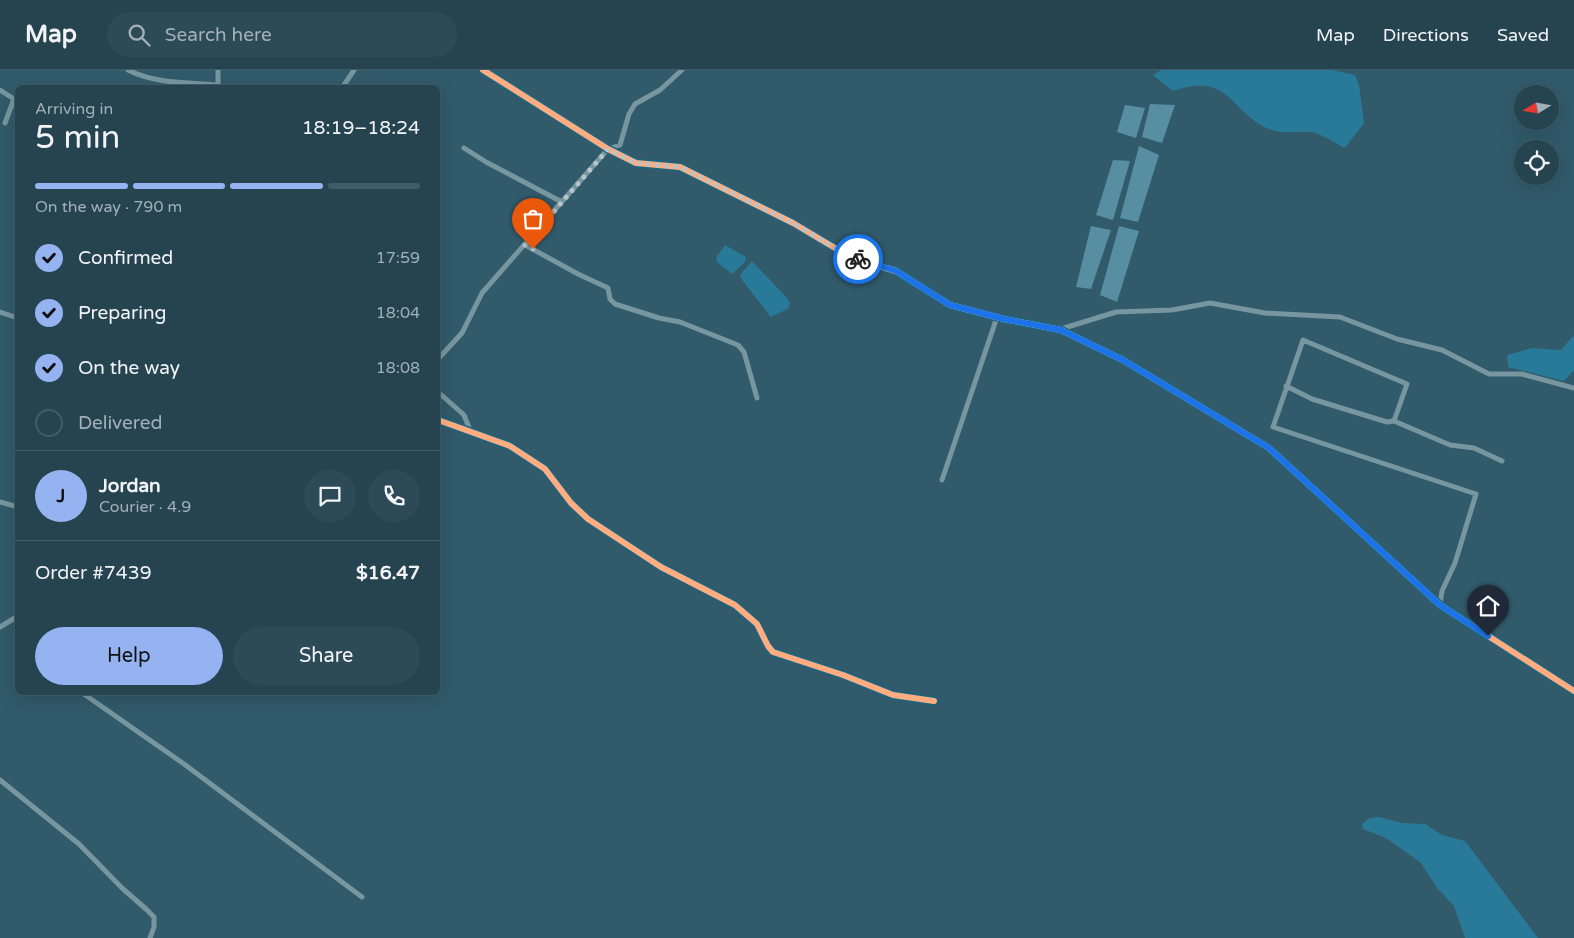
<!DOCTYPE html>
<html lang="en">
<head>
<meta charset="utf-8">
<style>
  body { margin:0; font-family:"Varela Round",sans-serif; background:#2d4b57; color:#f1f3f6; height:100vh; display:flex; flex-direction:column; font-size:19px; white-space:nowrap }
  * { box-sizing:border-box; margin:0 }
  p { font-size:16px; color:#a3b0b7 }
  .icon { flex:none; width:28px; height:28px; fill:none; stroke:currentColor; stroke-width:2; stroke-linecap:round; stroke-linejoin:round }
  .map { position:relative; flex:1; overflow:hidden }
  .panel { position:absolute; left:15px; top:15px; width:425px; height:610px; display:flex; flex-direction:column; background:#254450; border-radius:8px; box-shadow:0 5px 20px #0002,0 0 0 1px #425c67 }
  .panel>* { flex:none }
  .needle { width:32px; rotate:259deg }
  .controls { position:absolute; left:1514px; top:15px; display:grid; gap:10px }
  .controls a { display:grid; place-items:center; width:45px; height:45px; border-radius:50%; background:#254450; box-shadow:0 5px 20px #0002,0 0 0 1px #425c67; font-size:25px }
  .pin { position:absolute; display:grid; place-items:center; width:42px; height:42px; color:#fff; margin:-51px -21px; border-radius:50% 50% 50% 0; rotate:-45deg; box-shadow:0 0 5px #0007 }
  .pin .icon { rotate:45deg }
  .courier { position:absolute; display:grid; place-items:center; width:50px; height:50px; margin:-25px; border:4px solid #1a73e8; border-radius:50%; background:#fff; color:#222; box-shadow:0 1px 6px #0007 }
  .overview em { font-style:normal; font-weight:600 }
  .overview div { display:flex; flex-direction:column-reverse }
  .overview { display:flex; align-items:center; justify-content:space-between; height:85px; padding:0 20px }
  h1 { font-size:32px; font-weight:600; line-height:38px }
  .bar { display:grid; grid-template-columns:repeat(4,1fr); gap:8px 5px; align-content:center; height:60px; padding:0 20px }
  .bar i { height:6px; border-radius:4px; background:#425c67 }
  .bar .active { background:#95b2f1 }
  .bar p { grid-column:span 4 }
  .line { display:flex; align-items:center; gap:12px; padding:0 20px; border-top:1px solid #425c67 }
  .line div { flex:1 }
  .round { display:grid; place-items:center; flex:none; width:52px; height:52px; border-radius:26px; background:#2d4b57 }
  ol { padding:0 20px; list-style:none }
  li { display:flex; align-items:center; gap:15px; height:55px }
  li p { margin-inline-start:auto }
  li .icon { padding:5px; border-radius:50%; background:#95b2f1; color:#111; stroke-width:4 }
  li:last-child { color:#a3b0b7 }
  li i { width:28px; height:28px; border:2px solid #425c67; border-radius:50% }
  .primary-button { display:flex; gap:10px; margin-top:auto; padding:10px 20px }
  .primary-button a { flex:1; height:58px; border-radius:30px; background:#95b2f1; color:#111; font-size:20px; font-weight:600; line-height:58px; text-align:center }
  .primary-button a+a { background:#2d4b57; color:#f1f3f6 }
  header { display:flex; align-items:center; gap:30px; box-sizing:border-box; height:70px; padding:0 25px; background:#254450; border-bottom:1px solid #425c67 }
  header strong { font-size:24px }
  nav { display:flex; gap:28px; margin-inline-start:auto; font-size:18px }
  .search { width:350px; height:45px; background:#2d4b57; display:flex; align-items:center; gap:12px; box-sizing:border-box; padding:0 18px; border-radius:28px; color:#a3b0b7; font-size:19px }
  .map>svg:first-child { display:block }
  .green { fill:#297a98 }
  .water { fill:#578ea2 }
  .lines { fill:none; stroke-linecap:round; stroke-linejoin:round }
  .street { stroke:#7796a0; stroke-width:5 }
  .secondary { stroke:#7e9ba6; stroke-width:8 }
  .cycleway-casing { stroke:#196582; stroke-width:9 }
  .cycleway { stroke:#ffac80; stroke-width:6 }
  .done { stroke:#b7c5cb; stroke-width:5; stroke-dasharray:0 9 }
  .route { stroke:#1a73e8; stroke-width:6 }
</style>
</head>
<body>
<header>
<strong>Map</strong>
<div class="search"><svg class="icon" aria-label="search" viewBox="0 0 24 24"><circle cx="10" cy="10" r="6"/><path d="M15 15l6 6"/></svg>Search here</div>
<nav><a>Map</a><a>Directions</a><a>Saved</a></nav>
</header>
<div class="map">
<svg width="1574" height="868" viewBox="0 0 1574 868">
  <rect width="100%" height="100%" fill="#315a6a"/>
  <path class="green" d="M1161 0H1332L1355 5 1359 15 1364 53 1345 78C1334 73 1321 63 1310 62 1299 61 1286 64 1275 61 1230 48 1234 0 1173 21L1153 5Z
    M725 175 746 187 745 192 732 204 717 192 716 188Z
    M752 191 787 228 790 233 788 239 770 247C764 235 743 215 740 205Z
    M1574 265V300L1564 311 1508 297 1507 285 1532 278 1561 280Z
    M1379 747 1402 753 1425 754 1442 765 1465 771 1538 868H1465L1454 836 1437 818 1421 793 1386 768 1363 759 1362 754 1370 748Z"/>
  <path class="water" d="M1150 34 1175 35 1162 73 1142 67Z
    M1125 35 1145 38 1136 68 1117 62Z
    M1139 76 1159 85 1138 152 1120 148Z
    M1113 90 1130 91 1113 150 1096 145Z
    M1091 156 1111 160 1091 219 1076 217Z
    M1119 156 1139 161 1117 232 1100 225Z"/>
  <g class="lines">
    <path class="street" d="M128 0C156 14 186 12 217 15
      M218 17V0
      M342 18 354 0
      M0 20 14 29 5 53
      M464 78 486 92 562 132
      M525 175 578 204 608 218 610 229 615 234 659 248 680 252 738 275 744 282 757 328
      M0 242 18 248
      M1061 259 1116 242 1172 240 1210 233 1265 243 1340 247 1397 269 1442 280 1489 304H1522L1574 318
      M438 289 462 263 482 223 608 79 620 75 629 44 635 34 660 20 682 0
      M1286 316 1312 329 1387 352 1394 351
      M438 322 464 345 471 363
      M438 350 510 376 545 399 571 433 588 449 661 497 735 535 757 554 768 576 773 582 843 605 893 625 934 631
      M942 410 997 247
      M0 432 18 437
      M1440 535 1442 521 1455 493 1476 424 1273 357 1303 270 1407 314 1394 351 1450 375 1474 378 1502 391
      M0 557 18 546
      M81 622 184 694 362 827
      M0 710 79 774 122 818 146 839 154 847V857L150 868"/>
    <path class="secondary" d="M483 0 608 79 636 93 680 97 793 153 840 181 869 193 896 201 950 235 1004 249 1061 260 1123 290 1269 378 1440 535 1574 621"/>
    <g class="cycleway-casing">
      <path id="cycleway" d="M483 0 608 79 636 93 680 97 793 153 840 181 869 193 896 201 950 235 1004 249 1061 260 1123 290 1269 378 1440 535 1574 621
        M438 350 510 376 545 399 571 433 588 449 661 497 735 535 757 554 768 576 773 582 843 605 893 625 934 631"/>
    </g>
    <use href="#cycleway" class="cycleway"/>
  </g>
  <g class="lines">
    <path class="done" d="M533 179 525 175 608 79 636 93 680 97 793 153 840 181 858 189"/>
    <path class="route" d="M858 189 896 201 950 235 1004 249 1061 260 1123 290 1269 378 1440 535 1488 566"/>
  </g>
</svg>
<div class="controls">
<a><svg class="needle" viewBox="-14 -14 28 28"><path d="M0-13l5 13h-10z" fill="#e53935"/><path d="M0 13l5-13h-10z" fill="#a3b0b7"/></svg></a>
<a><svg class="icon" aria-label="locate" viewBox="0 0 24 24"><circle cx="12" cy="12" r="6"/><path d="M12 2v4M12 18v4M2 12h4M18 12h4"/></svg></a>
</div>
<div class="pin" style="left:533px;top:179px;background:#ea580c"><svg class="icon" aria-label="bag" viewBox="0 0 24 24"><path d="M5 8h14l-1 12H6zM9 8a3 3 0 0 1 6 0"/></svg></div>
<div class="pin" style="left:1488px;top:566px;background:#1f2937"><svg class="icon" aria-label="home" viewBox="0 0 24 24"><path d="M3 11l9-7 9 7M6 9v11h12V9"/></svg></div>
<div class="courier" style="left:858px;top:189px"><svg class="icon" aria-label="bike" viewBox="0 0 24 24"><circle cx="6" cy="16" r="4"/><circle cx="18" cy="16" r="4"/><path d="M6 16l4-8h5l3 8M10 8l3 8H6M13 5h3"/></svg></div>
<section class="panel">
<div class="overview"><div><h1>5 min</h1><p>Arriving in</p></div><em>18:19–18:24</em></div>
<div class="bar"><i class="active"></i><i class="active"></i><i class="active"></i><i></i><p>On the way · 790 m</p></div>
<ol>
<li><svg class="icon" aria-label="check" viewBox="0 0 24 24"><path d="M5 12l5 5 9-10"/></svg>Confirmed<p>17:59</p></li>
<li><svg class="icon" aria-label="check" viewBox="0 0 24 24"><path d="M5 12l5 5 9-10"/></svg>Preparing<p>18:04</p></li>
<li><svg class="icon" aria-label="check" viewBox="0 0 24 24"><path d="M5 12l5 5 9-10"/></svg>On the way<p>18:08</p></li>
<li><i></i>Delivered</li>
</ol>
<div class="line" style="height:90px"><b class="round" style="background:#95b2f1;color:#111">J</b><div><b>Jordan</b><p>Courier · 4.9</p></div><a class="round"><svg class="icon" aria-label="chat" viewBox="0 0 24 24"><path d="M4 5h16v11H9l-5 4z"/></svg></a><a class="round"><svg class="icon" aria-label="phone" viewBox="0 0 24 24"><path d="M5 4h4l2 5-3 2q2 4 5 5l2-3 5 2v4C11 20 4 13 5 4z"/></svg></a></div>
<div class="line" style="height:65px"><div>Order #7439</div><b>$16.47</b></div>
<div class="primary-button"><a>Help</a><a>Share</a></div>
</section>
</div>
</body>
</html>
